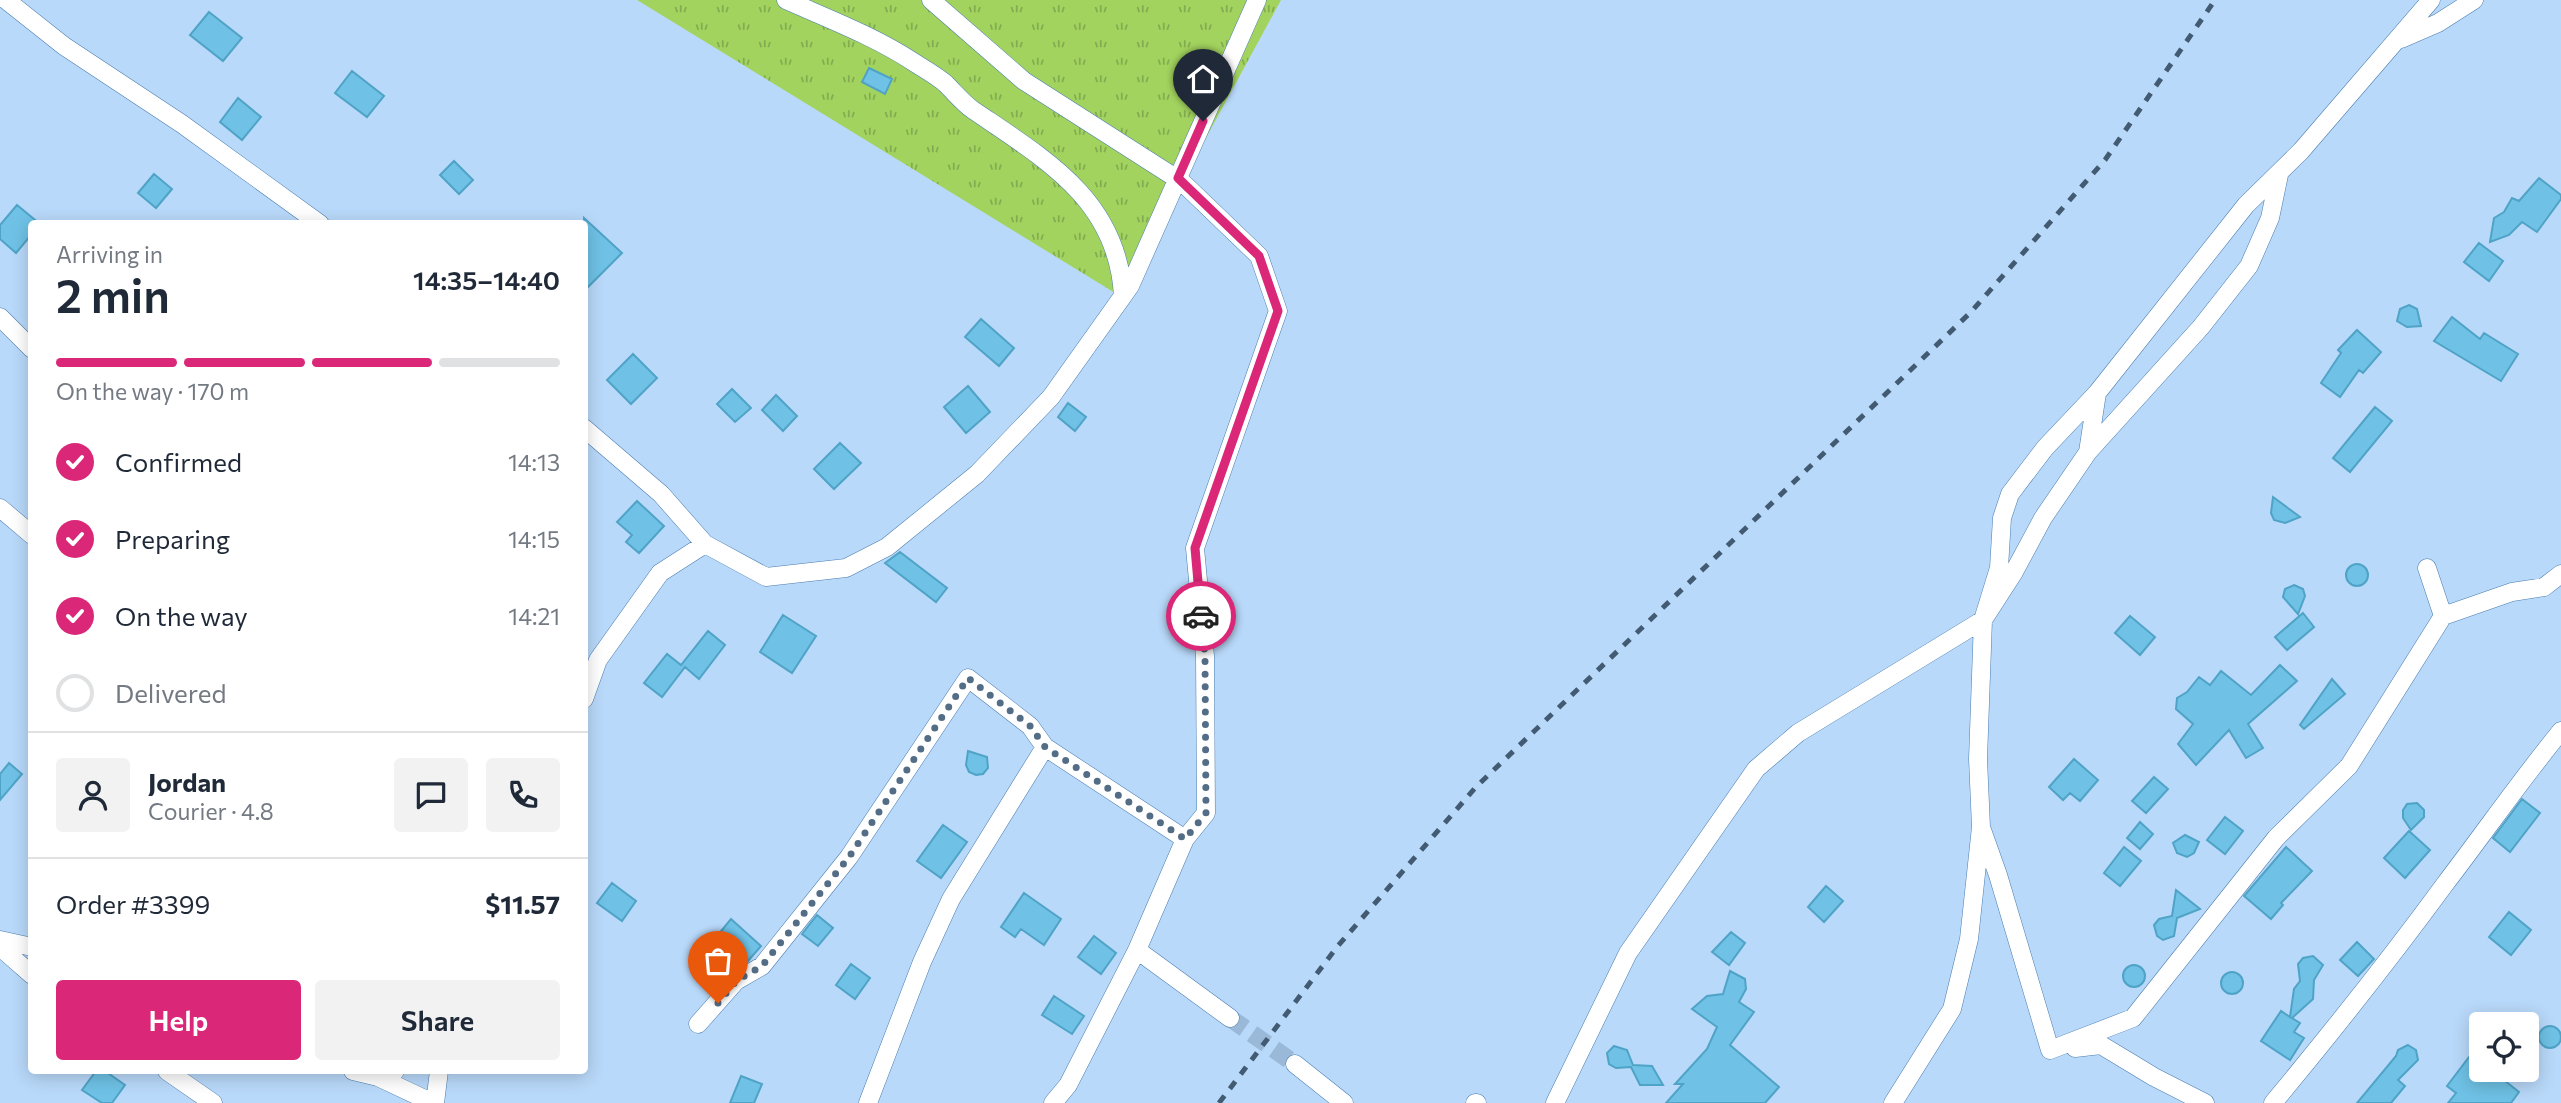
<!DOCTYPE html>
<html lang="en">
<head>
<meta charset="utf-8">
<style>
  body { margin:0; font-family:Commissioner,sans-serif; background:#f2f2f3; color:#1f2937; height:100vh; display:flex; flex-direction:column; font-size:26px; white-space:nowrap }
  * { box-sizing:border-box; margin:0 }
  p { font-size:23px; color:#747a83 }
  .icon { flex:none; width:38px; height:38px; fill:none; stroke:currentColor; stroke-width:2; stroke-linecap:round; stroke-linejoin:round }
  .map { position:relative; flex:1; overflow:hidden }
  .side { position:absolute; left:28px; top:220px; width:560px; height:854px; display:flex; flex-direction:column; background:#fff; border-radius:7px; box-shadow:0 4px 18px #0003 }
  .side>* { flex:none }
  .buttons { position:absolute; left:2469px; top:1012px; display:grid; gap:14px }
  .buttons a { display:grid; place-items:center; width:70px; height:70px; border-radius:7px; background:#fff; box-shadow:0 4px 18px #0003; font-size:35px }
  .pin { position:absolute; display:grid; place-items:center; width:60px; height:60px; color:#fff; margin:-72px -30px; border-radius:50% 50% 50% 0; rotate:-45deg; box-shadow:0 0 7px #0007 }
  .pin .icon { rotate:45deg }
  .courier { position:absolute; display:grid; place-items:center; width:70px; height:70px; margin:-35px; border:5px solid #db2777; border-radius:50%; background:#fff; color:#222; box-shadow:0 2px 9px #0007 }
  .head em { font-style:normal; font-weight:600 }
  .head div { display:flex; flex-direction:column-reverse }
  .head { display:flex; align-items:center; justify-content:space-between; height:119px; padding:0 28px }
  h1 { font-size:46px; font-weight:600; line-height:52px }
  .bar { display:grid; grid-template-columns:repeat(4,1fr); gap:10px 7px; align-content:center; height:84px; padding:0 28px }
  .bar i { height:9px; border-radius:5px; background:#e0e1e3 }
  .bar .current { background:#db2777 }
  .bar p { grid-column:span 4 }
  .line { display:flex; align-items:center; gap:18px; padding:0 28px; border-top:2px solid #e0e1e3 }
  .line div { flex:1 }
  .round { display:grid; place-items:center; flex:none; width:74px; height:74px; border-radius:7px; background:#f2f2f3 }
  ol { padding:0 28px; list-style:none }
  li { display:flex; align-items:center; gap:21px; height:77px }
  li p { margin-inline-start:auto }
  li .icon { padding:7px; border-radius:50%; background:#db2777; color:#fff; stroke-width:4 }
  li:last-child { color:#747a83 }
  li i { width:38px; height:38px; border:4px solid #e0e1e3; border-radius:50% }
  .primary-button { display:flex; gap:14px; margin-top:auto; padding:14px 28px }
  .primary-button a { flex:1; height:80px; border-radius:7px; background:#db2777; color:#fff; font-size:28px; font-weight:600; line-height:80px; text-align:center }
  .primary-button a+a { background:#f2f2f3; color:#1f2937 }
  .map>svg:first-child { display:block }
  .park { fill:url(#park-tufts) }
  .building { fill:#6fc2e6; stroke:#4fa3c6; stroke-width:2 }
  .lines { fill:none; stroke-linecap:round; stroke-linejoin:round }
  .street-tunnel { stroke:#9ab8d7; stroke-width:18; stroke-dasharray:18 9; stroke-linecap:butt }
  .street-casing { stroke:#497daf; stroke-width:19 }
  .street { stroke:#fff; stroke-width:18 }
  .rail { stroke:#425b73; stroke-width:5; stroke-dasharray:9 9; stroke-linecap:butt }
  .done { stroke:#546d87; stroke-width:7; stroke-dasharray:0 12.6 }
  .route { stroke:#db2777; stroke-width:9 }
</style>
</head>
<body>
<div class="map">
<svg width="2561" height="1103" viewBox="0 0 2561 1103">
  <defs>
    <pattern id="park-tufts" width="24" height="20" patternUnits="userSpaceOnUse" patternTransform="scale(1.75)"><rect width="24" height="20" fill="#a2d35e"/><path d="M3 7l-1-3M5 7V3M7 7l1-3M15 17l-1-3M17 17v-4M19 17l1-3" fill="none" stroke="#83ac50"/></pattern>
  </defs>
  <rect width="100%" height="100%" fill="#b9d9fa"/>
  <path class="park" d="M637 0H1281L1120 296Z"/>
  <path class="building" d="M209 12 242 38 223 61 190 35Z
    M869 68 892 79 885 94 862 82Z
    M352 71 384 96 367 117 335 93Z
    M238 98 261 117 242 140 220 122Z
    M454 161 473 180 459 194 440 175Z
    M154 174 172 189 156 208 138 193Z
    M2539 178 2561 195V199L2537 232 2522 222 2509 235 2490 242 2494 218 2504 212 2512 198 2519 201Z
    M17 205 40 224H32V234L16 253 0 239V225Z
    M584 218 622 253 584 291Z
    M2479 243 2503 261 2489 281 2464 262Z
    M2409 305 2417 309 2421 326 2407 327 2397 321 2400 309Z
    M2452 317 2480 339 2484 333 2518 354 2501 381 2434 341Z
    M981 319 1014 348 999 366 965 337Z
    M2357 330 2381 352 2363 373 2359 370 2340 397 2321 383 2341 353 2338 350Z
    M633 354 657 378 631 404 607 380Z
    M968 386 990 412 966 433 944 407Z
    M732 389 751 408 735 422 717 404Z
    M776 395 797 416 783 431 762 410Z
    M1068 403 1086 417 1075 431 1058 417Z
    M2375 407 2392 421 2350 472 2333 458Z
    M840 443 861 463 834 489 814 469Z
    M2273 497 2300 517 2285 523 2274 520 2271 513Z
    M637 501 664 526 639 553 626 542 632 535 617 522Z
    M900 552 947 588 936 602 885 563Z
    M2346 575a11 11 0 1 1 22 0a11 11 0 1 1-22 0Z
    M2294 585 2303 589 2305 596 2298 614 2283 597 2285 589Z
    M2303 613 2314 627 2287 650 2275 637Z
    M783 615 816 636 792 673 760 652Z
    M2130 616 2155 637 2140 655 2115 633Z
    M708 631 725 645 699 679 685 667 662 697 644 683 667 654 681 665Z
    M2280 665 2297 681 2248 724 2263 748 2246 758 2229 730 2196 765 2178 744 2193 724 2176 709 2177 698 2187 692 2199 677 2210 685 2221 671 2251 695Z
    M2332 679 2345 694 2304 729 2300 725Z
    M968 751 987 757 988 768 983 774 976 775 969 772 966 765Z
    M2074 759 2098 780 2080 801 2070 793 2063 800 2049 787Z
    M9 763 22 774 0 800V774Z
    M2154 777 2168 789 2146 813 2132 801Z
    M2522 799 2540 813 2510 852 2493 838Z
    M2417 803 2424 810V817L2411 830 2403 818V810L2407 804Z
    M2225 817 2243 831 2225 854 2207 840Z
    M2140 822 2153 834 2140 849 2127 838Z
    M943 825 967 842 941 878 917 861Z
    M2409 831 2430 850 2405 878 2384 858Z
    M2185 835 2199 842 2194 853 2187 857 2177 853 2173 843Z
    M2124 847 2141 861 2120 886 2104 873Z
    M2286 847 2312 871 2281 903 2283 905 2271 919 2244 896Z
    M612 883 636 901 622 921 597 903Z
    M1826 886 1843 901 1824 922 1808 907Z
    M2176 890 2200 909 2177 918 2174 936 2163 940 2157 936 2154 925 2159 919 2172 916Z
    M1024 893 1061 919 1044 945 1021 929 1015 937 1001 927Z
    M2509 912 2531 930 2511 955 2489 937Z
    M817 915 833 928 818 946 802 934Z
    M731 919 761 946 748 961 722 980 730 956 713 941Z
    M1731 932 1745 943 1729 965 1712 952Z
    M1094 936 1116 953 1101 974 1078 957Z
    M2357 942 2374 959 2358 976 2340 960Z
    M2313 956 2323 965 2314 980 2313 999 2292 1018 2300 1023 2294 1032 2304 1038 2290 1060 2261 1041 2281 1011 2290 1017 2294 989 2300 981 2298 964 2303 958Z
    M851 964 870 978 855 999 836 985Z
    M2123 976a11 11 0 1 1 22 0a11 11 0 1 1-22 0Z
    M1730 971 1745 979 1746 989 1739 1002 1754 1012 1730 1045 1779 1087 1765 1103H1666L1683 1084H1675L1707 1049 1717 1027 1692 1009 1707 996 1723 994Z
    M2221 983a11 11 0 1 1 22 0a11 11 0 1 1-22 0Z
    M1054 996 1084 1016 1072 1034 1042 1015Z
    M2539 1037a11 11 0 1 1 22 0a11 11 0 1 1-22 0Z
    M2482 1040V1069H2490L2519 1092 2511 1103H2448L2456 1093 2447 1086Z
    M2408 1045 2416 1050 2418 1060 2398 1080 2405 1086 2391 1103H2357L2396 1056 2398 1050Z
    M1614 1046 1627 1050 1633 1065 1652 1066 1663 1085H1640L1631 1067 1616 1068 1609 1064 1607 1053Z
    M96 1071H105L125 1085 112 1103H102L82 1090Z
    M741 1076 762 1084 754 1103H730Z"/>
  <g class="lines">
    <path class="street-tunnel" d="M1230 1018 1295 1064"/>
    <g class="street-casing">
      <path id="street" d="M6 0 64 46 182 124 320 224
        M786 0C829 19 876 37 915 63 926 70 937 76 946 84 955 93 963 103 973 110 1045 159 1118 200 1123 296
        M931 0 1024 81 1182 182 1259 256 1278 311 1195 548 1205 656 1206 813 1185 839
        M2401 39 2438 23 2474 0
        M0 317 32 349
        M584 428 661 494 705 544 766 577 846 568 887 547 977 474 1051 397 1130 286 1257 0
        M2088 452 2097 393
        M0 508 32 535
        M2443 616 2512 592 2544 587 2561 574
        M584 699 598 660 660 573 705 544
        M1982 830 1998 875 2050 1050 2133 1018 2276 838 2349 766 2443 616 2427 568
        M0 940 32 947
        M0 947 32 975
        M1137 950 1230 1018
        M698 1024 736 981 762 966 849 857 968 678 1030 726 1045 747 1185 839 1137 950 1068 1085 1053 1103
        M2075 1048 2101 1045 2154 1077 2205 1103
        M1295 1064 1344 1103
        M167 1071 213 1103
        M353 1071 378 1077 395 1071
        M378 1077 433 1103
        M435 1103 439 1071
        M868 1103 922 962 951 899 1045 747
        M1475 1103H1477
        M1555 1103 1628 953 1756 769 1798 733 1983 620 2014 572 2043 518 2088 452 2201 327 2249 266 2270 218 2279 175
        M1893 1103 1952 1009 1969 939 1981 827 1978 759 1983 620 1999 568 2002 518 2010 494 2045 448 2097 393 2246 205 2301 151 2431 0
        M2273 1103C2332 1032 2390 959 2445 884 2484 833 2520 781 2561 731"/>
    </g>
    <use href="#street" class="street"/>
    <path class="rail" d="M1219 1103 1337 947 1476 787 1971 312 2105 160 2215 0"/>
  </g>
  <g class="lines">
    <path class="done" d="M718 1003 736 981 762 966 849 857 968 678 1030 726 1045 747 1185 839 1206 813 1205 656 1201 616"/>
    <path class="route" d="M1201 616 1195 548 1278 311 1259 256 1178 178 1203 121"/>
  </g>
</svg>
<div class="buttons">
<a><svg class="icon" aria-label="locate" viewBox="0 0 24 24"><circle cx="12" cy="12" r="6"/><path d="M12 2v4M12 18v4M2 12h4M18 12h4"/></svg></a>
</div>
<div class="pin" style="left:718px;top:1003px;background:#ea580c"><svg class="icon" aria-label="bag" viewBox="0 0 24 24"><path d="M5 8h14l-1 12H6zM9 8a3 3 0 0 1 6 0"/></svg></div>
<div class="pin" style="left:1203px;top:121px;background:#1f2937"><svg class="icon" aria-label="home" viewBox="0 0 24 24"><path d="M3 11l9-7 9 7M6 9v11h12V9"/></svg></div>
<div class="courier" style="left:1201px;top:616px"><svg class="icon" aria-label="car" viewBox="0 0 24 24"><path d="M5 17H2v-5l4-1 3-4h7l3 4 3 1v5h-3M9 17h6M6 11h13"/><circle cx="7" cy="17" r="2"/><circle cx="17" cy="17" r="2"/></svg></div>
<section class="side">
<div class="head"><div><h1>2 min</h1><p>Arriving in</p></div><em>14:35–14:40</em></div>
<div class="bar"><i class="current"></i><i class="current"></i><i class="current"></i><i></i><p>On the way · 170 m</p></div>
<ol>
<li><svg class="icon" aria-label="check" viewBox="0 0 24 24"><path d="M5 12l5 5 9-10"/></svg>Confirmed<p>14:13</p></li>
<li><svg class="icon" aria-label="check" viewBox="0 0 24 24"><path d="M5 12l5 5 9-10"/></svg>Preparing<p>14:15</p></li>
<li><svg class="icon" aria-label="check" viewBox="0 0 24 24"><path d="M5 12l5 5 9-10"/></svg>On the way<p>14:21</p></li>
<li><i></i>Delivered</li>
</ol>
<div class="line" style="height:126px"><a class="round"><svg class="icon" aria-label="person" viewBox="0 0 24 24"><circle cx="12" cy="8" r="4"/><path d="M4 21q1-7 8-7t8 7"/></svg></a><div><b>Jordan</b><p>Courier · 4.8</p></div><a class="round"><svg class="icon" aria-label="chat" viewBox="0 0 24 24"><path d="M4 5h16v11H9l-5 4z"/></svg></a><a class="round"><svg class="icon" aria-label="phone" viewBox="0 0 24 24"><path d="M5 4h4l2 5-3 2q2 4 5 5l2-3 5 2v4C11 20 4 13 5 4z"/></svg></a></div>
<div class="line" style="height:91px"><div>Order #3399</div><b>$11.57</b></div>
<div class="primary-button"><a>Help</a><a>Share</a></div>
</section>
</div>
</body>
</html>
